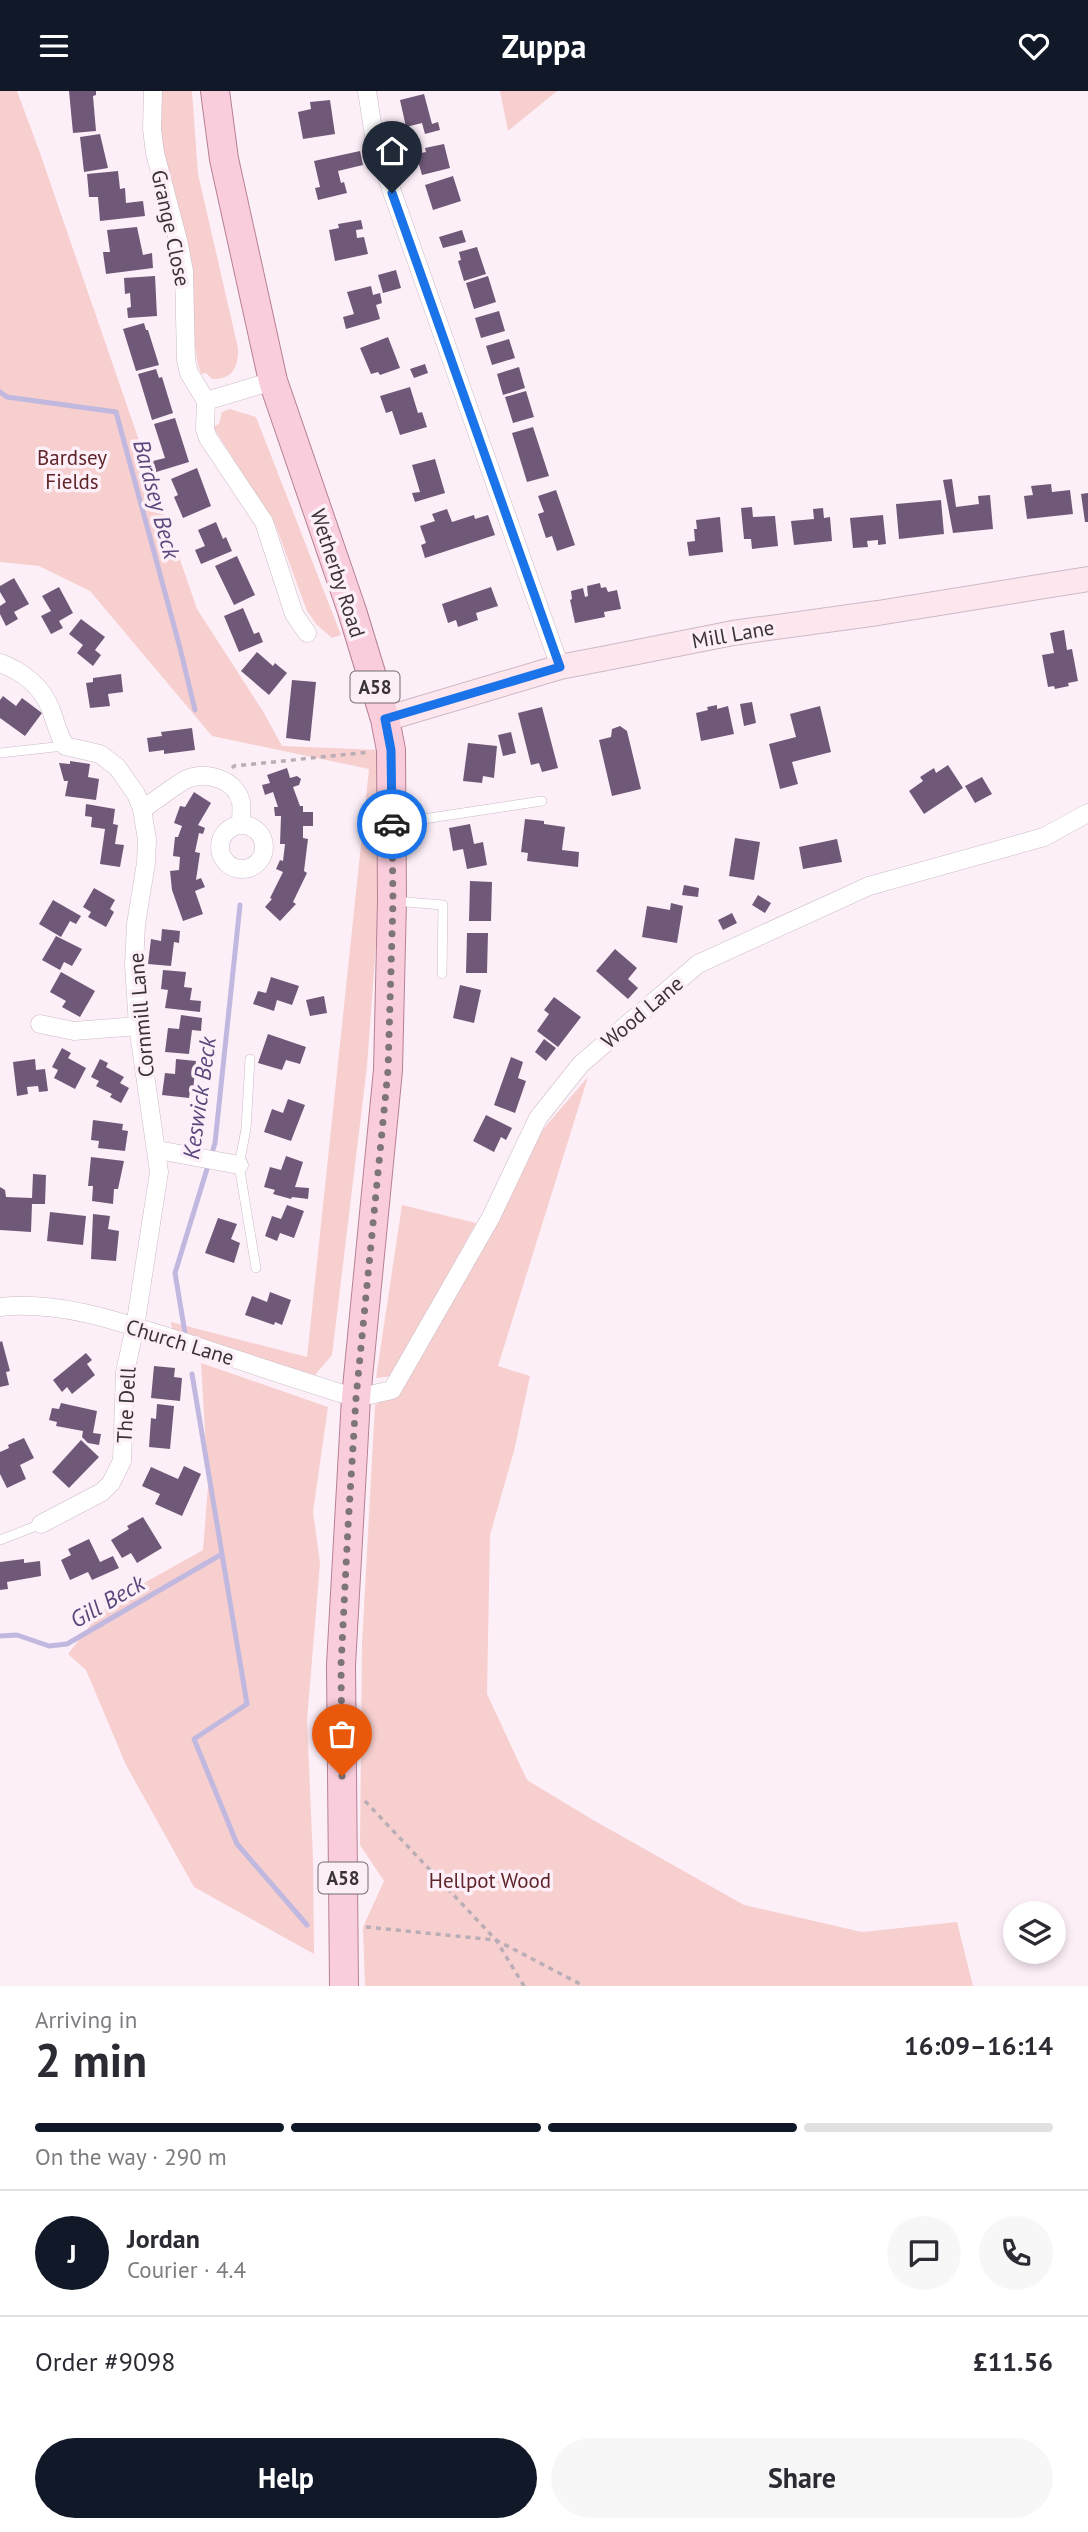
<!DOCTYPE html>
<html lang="en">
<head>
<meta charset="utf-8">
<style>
  body { margin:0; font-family:"PT Sans",sans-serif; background:#f7f7f7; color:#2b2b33; height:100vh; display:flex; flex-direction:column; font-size:26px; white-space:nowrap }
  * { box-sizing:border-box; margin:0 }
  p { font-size:23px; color:#7c7c81 }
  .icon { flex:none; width:38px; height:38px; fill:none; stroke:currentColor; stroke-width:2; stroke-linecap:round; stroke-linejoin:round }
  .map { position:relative; height:1895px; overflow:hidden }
  .sheet { display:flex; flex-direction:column; background:#fff; flex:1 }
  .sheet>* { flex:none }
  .fabs { position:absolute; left:1003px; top:1810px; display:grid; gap:14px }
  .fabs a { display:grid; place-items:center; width:63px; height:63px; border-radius:50%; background:#fff; box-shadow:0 4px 10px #0003; font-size:35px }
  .pin { position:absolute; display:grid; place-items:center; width:60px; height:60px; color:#fff; margin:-72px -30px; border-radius:50% 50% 50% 0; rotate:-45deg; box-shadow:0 0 7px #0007 }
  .pin .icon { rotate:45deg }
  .courier { position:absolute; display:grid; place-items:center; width:70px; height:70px; margin:-35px; border:5px solid #1a73e8; border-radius:50%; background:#fff; color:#222; box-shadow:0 2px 9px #0007 }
  .overview em { font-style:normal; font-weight:800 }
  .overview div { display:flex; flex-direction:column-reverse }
  .overview { display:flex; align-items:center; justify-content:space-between; height:119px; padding:0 35px }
  h1 { font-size:46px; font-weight:800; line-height:52px }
  .bar { display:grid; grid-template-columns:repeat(4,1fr); gap:10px 7px; align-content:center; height:84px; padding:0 35px }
  .bar i { height:9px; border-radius:5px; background:#e1e1e2 }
  .bar .on { background:#111827 }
  .bar p { grid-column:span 4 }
  .line { display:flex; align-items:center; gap:18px; padding:0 35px; border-top:2px solid #e1e1e2 }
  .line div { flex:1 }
  .round { display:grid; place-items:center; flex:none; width:74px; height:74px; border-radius:37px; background:#f7f7f7 }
  .action { display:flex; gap:14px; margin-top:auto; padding:14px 35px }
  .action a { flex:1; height:80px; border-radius:42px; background:#111827; color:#fff; font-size:28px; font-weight:800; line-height:80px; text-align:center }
  .action a+a { background:#f7f7f7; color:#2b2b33 }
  header { display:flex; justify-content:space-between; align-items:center; height:91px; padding:0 35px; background:#111827; color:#fff; font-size:32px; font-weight:800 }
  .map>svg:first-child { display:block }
  .green { fill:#f7cfcf }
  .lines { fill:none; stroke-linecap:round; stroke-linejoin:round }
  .stream { stroke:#c1b8df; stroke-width:5 }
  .building { fill:#705978 }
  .lane-casing { stroke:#cbbac6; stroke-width:10 }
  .street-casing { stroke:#cbbac6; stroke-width:19 }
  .secondary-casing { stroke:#cbbac6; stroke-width:26 }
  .primary-casing { stroke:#b58193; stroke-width:30 }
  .path { stroke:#baaeb6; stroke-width:3.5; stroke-dasharray:5 5; stroke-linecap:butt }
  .lane { stroke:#fff; stroke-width:9 }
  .street { stroke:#fff; stroke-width:18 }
  .secondary { stroke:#fde6ed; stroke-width:24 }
  .primary { stroke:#facddc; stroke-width:28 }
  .done { stroke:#7e757b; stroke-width:7; stroke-dasharray:0 12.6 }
  .route { stroke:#1a73e8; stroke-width:9 }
  .labels { text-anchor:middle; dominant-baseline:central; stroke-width:7; stroke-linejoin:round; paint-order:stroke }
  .shield { fill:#fdeff8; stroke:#746b72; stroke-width:2 }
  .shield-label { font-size:19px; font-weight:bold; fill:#3a3338 }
  .street-label { font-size:21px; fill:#3a3338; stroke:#fdeff8 }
  .park-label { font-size:21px; fill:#5f2529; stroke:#fdeff8 }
  .water-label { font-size:23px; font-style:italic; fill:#58497d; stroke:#fdeff8 }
</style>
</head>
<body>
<header><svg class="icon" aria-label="menu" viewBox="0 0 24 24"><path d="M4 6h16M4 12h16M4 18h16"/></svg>Zuppa<svg class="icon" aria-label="heart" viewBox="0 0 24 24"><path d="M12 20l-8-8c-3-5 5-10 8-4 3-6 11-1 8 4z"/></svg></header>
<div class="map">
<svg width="1088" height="1895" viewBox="0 0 1088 1895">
  <rect width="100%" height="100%" fill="#fdeff8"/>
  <path class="green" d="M0 0H17L40 62 197 518 264 622 282 655 379 659V812L367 975 332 1264 315 1284 173 1244 171 1231 307 1266 369 678 212 645 90 500 39 475 0 471Z
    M161 0H192L198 83 238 257C239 276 232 289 212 288L206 282 201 283C189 248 197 212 191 176 186 144 173 113 166 81 160 54 159 28 161 0Z
    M500 0H557L508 40Z
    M230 318 256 326 341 544 332 547 317 534 307 520 275 433 213 336 219 333 222 321Z
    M588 986 498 1275 530 1285 514 1360 490 1444 487 1603 527 1689 593 1729 744 1814 862 1841 957 1831 973 1895H365L363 1836 384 1790 360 1754 362 1553 375 1314 402 1298 544 1037Z
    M402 1114 476 1132 393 1285 376 1287Z
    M201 1272 328 1316 313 1421 320 1472 307 1629 313 1768 314 1863 194 1796 126 1674 86 1579 68 1563 98 1524 119 1506 203 1459 208 1395Z"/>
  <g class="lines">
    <path class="stream" d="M0 301 7 306 116 321 180 557 195 619
      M185 1242 175 1182 215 1052 240 814
      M192 1283 247 1613 194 1648 237 1753 307 1834
      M0 1545 17 1544 49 1555 67 1553 222 1463"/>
  </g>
  <path class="building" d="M69 0H96V4L93 5 96 40 73 42Z
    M424 3 432 33 438 31 440 39 425 43 422 32 406 36 400 9Z
    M330 9 335 43 303 48 298 21 311 18 310 11Z
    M100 43 108 77 84 81 80 46Z
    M444 53 450 77 422 84 416 63 426 61 425 57Z
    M360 60 363 74 338 80 341 92 344 91 347 102 318 109 315 97 320 96 314 70Z
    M118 80 120 98 125 97 126 112 143 110 145 125 100 130 98 106H89L87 83Z
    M453 85 461 110 433 119 425 94Z
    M361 129 363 138 356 139 357 147 364 146 368 163 335 170 329 139 339 137 338 133Z
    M137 136 143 164 152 162 153 177 106 183 103 161H110L107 139Z
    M462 139 466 151 443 157 439 146Z
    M477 156 486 183 464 190 458 170 461 169 459 161Z
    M396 179 401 197 383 202 378 184Z
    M155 185 157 225 128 227 127 217 131 216 130 202 125 203 124 187Z
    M488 185 496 211 474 218 466 192Z
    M371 195 373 204 380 202 382 212 376 214 380 228 346 238 343 226 354 223 347 201Z
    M499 220 505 240 481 247 475 227Z
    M144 232 146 239H148L159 274 136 280 123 238Z
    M388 246 400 277 380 284 378 281 371 283 360 257Z
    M509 248 515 267 492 274 486 255Z
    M425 273 428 282 414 287 410 278Z
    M519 276 525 297 503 304 497 283Z
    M156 278 159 287 162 286 173 322 152 329 138 283Z
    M410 296 418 322 422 321 427 336 400 344 392 320 386 322 380 305Z
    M526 300 534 326 513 332 505 306Z
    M175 327 189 371 153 382 149 371 165 367 154 333Z
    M533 336 549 385 527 391 512 342Z
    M435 368 445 402 415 411 412 402 420 401 412 374Z
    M197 377 211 415 183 427 174 406 178 404 171 388Z
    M952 388 956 416 979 413 978 405 990 404 993 438 953 442 943 389Z
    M1051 393 1052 401 1070 399 1073 423 1027 428 1024 405 1033 404 1031 395Z
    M556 399 575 454 557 460 552 445 546 447 538 423 544 421 538 405Z
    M1088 402V431H1085L1081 403Z
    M941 409 944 443 899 448 896 413Z
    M752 416 753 426 775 425 778 455 752 458 751 448H744L741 417Z
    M823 417 824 427 830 426 832 450 794 454 791 430 814 428 813 418Z
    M447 418 452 431 474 424 475 428 488 424 495 444 425 467 421 454 426 452 420 435 435 430 432 423Z
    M883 424 886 453 878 454V449L867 450 868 456 853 457 850 427Z
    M720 426 723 461 689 465 687 451 695 450 694 438H697L696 429Z
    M216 431 223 448 226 446 232 460 201 473 195 459 205 455 198 439Z
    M237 465 255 504 234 514 215 475Z
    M14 487 29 513 14 521 18 528 6 535 0 523V515L6 511 0 501V495Z
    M600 492 601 497 606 496 608 501 617 499 621 518 604 521 605 526 575 532 570 509 572 508 571 500 583 497 585 506 588 505 587 495Z
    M59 496 73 522 59 530 63 537 51 543 41 525 51 520 42 505Z
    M491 496 498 515 476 522 478 529 458 536 456 529 448 532 442 513Z
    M243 517 254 543 259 541 263 551 239 561 224 525Z
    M81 528 105 546 95 559 101 564 93 575 77 562 83 554 69 543Z
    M1064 539 1067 559 1072 558 1078 590 1068 592 1069 595 1055 598 1054 595 1048 596 1042 564 1054 562 1050 542Z
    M257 561 273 575 275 572 287 582 269 604 241 580Z
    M121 583 123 601 108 603 110 615 90 617 86 592 93 591V587Z
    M292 589 316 591 310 650 286 647Z
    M3 605 16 615 22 607 42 622 25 645 0 627V609Z
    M752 611 756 632 744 635 740 613Z
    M717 614V618L728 615 734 643 701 650 696 622 708 619 707 616Z
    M820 615 831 661 792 671 798 693 780 698 769 653 796 646 790 623Z
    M542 616 558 677 542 681 539 672 531 674 518 622Z
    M620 635 627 640 641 698 612 705 599 649 611 646 612 638Z
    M192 637 195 659 164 663V659L149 661 147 647 162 645 161 641Z
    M511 641 516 662 503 665 498 644Z
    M468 652 497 655 494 687 483 685 482 692 463 690Z
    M70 670 90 673 88 686 99 688 96 709 65 705 68 690H64L59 672 70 673Z
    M948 674 963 697 924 723 909 700 923 690 920 686 934 677 936 682Z
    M287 677 290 687 297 685 301 688 299 694 293 696 300 715H303V721H313V735H303V747L308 748 304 780 307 782 293 811 296 813 280 830 265 816 272 808 270 807 283 781 276 778 280 769 283 770 285 753H280L281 725H275L274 716H278L273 701 265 704 262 694 270 692 267 684Z
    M982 686 992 703 975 712 965 695Z
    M194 701 211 712 198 734 205 737 203 743 199 742 195 761 200 762 196 789 201 787 205 796 195 800 203 823 183 830 172 799 170 780 179 779 180 766 173 765 175 746H178L182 735 174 732 180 715 185 716Z
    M86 713 115 718 113 733 118 734 115 753 124 754 120 776 100 773 105 738 91 736 92 726 85 725Z
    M525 728 544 730V733L565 736 562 759 579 761 578 776 527 770 528 762 521 761Z
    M470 733 474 753 483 751 487 774 467 778 463 758 453 760 449 737Z
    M735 747 760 751 754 789 729 785Z
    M837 748 842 771 803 778 799 756Z
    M470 790 492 791 491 830H469Z
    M684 794 699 797 698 806 682 804Z
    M94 797 115 809 110 818 114 821 106 836 88 826 91 821 83 816Z
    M758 804 771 812 765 822 752 814Z
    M53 809 81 825 76 833 70 830 61 846 39 833Z
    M671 812 683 815 677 852 642 846 647 815 670 819Z
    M732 822 737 832 723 839 718 829Z
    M162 838 180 840 179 852 174 851 171 875 148 873 151 848 161 850Z
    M467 842H488L487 882H466Z
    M56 845 82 858 72 875 64 871 60 879 42 869Z
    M615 858 637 877 628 888 638 897 628 908 596 880Z
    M163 879 186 881 184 896 192 897 190 909 201 910 200 921 165 917 168 899 161 898Z
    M61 881 95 900 80 926 62 916 66 910 50 901Z
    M271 886 299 895 292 914 277 909 274 920 253 913 258 900 266 902Z
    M460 894 481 899 474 932 453 927Z
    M324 905 327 922 310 925 306 909Z
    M554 906 581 926 558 956 537 940 549 923 544 919Z
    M181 924 202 927 201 940 192 939 189 963 165 961 168 937 179 938Z
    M268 943 306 956 300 973 286 969 282 979 258 972Z
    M544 948 556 957 546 970 535 961Z
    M62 957 71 962 68 967 86 977 75 998 54 987 58 979 52 976Z
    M511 966 523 971 518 987 526 990 515 1022 494 1014Z
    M35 968 36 979 45 978 48 1000 39 1001 38 995 27 996 28 1003 17 1005 13 971Z
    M100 968 108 972 106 976 124 986 120 992 129 997 121 1012 110 1006 112 1003 96 995 99 990 91 986Z
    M176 968 196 970 193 1000H190L189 1007 162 1004 165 982 175 983Z
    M288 1008 305 1014 291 1050 264 1041 272 1018 283 1022Z
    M486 1024 512 1037 506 1049 501 1046 494 1061 473 1050Z
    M93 1029 123 1033 122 1039 128 1040 125 1060 98 1057 99 1050 91 1049Z
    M286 1065 303 1071 295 1096 309 1097 308 1108 292 1106 291 1108 273 1103 275 1099 264 1096 270 1076 281 1079Z
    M91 1066 124 1070 118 1098H114L113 1113 92 1110 93 1095H88Z
    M33 1083 46 1084 45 1113H32L31 1141 0 1139V1096L5 1099 6 1106 32 1107Z
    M287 1114 304 1120 294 1147 280 1142 277 1150 265 1145 272 1125 281 1128Z
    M50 1121 86 1125 83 1154 47 1150Z
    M93 1123 110 1125 108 1138 119 1140 116 1170 91 1168Z
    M218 1127 237 1133 231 1148 240 1152 234 1172 205 1162Z
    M270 1201 291 1209 282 1234 275 1231 274 1234 245 1224 252 1205 267 1211Z
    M2 1250 10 1280 6 1281 9 1294 0 1296V1251Z
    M86 1262 92 1269 87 1273 95 1284 72 1303 67 1296 62 1301 53 1289Z
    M154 1275 175 1277 174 1286 182 1287 180 1310 151 1307Z
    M61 1312 97 1320 93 1342 101 1343 99 1354 88 1352 82 1346 83 1340 56 1335 57 1331 49 1329 52 1317 59 1318Z
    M157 1313 174 1315 170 1358 149 1356 151 1327 156 1328Z
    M24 1347 34 1367 20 1374 26 1388 7 1397 0 1383V1361L9 1357 8 1354Z
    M81 1349 99 1366 69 1397 52 1381Z
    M184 1375 201 1383 182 1425 155 1413 160 1403 142 1395 151 1376 178 1388Z
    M143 1426 162 1457 137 1472 131 1462 122 1467 111 1449 129 1438 127 1435Z
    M89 1448 100 1471 113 1465 119 1477 92 1489 88 1481 70 1489 61 1469 71 1464 68 1458Z
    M24 1468V1472L40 1470 41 1485 7 1491 8 1498 0 1499V1471Z"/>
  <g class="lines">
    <g class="lane-casing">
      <path id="lane" d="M0 662 64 655
        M397 732 542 710
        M394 810 443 814 442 883
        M250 968 246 1038 239 1074 256 1177
        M0 1449 41 1433"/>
    </g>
    <g class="street-casing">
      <path id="street" d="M153 0 152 38 155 62 178 149 184 180 186 269 189 282 206 310 205 338 208 347 264 431 294 523 307 542
        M367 0 374 45 383 75 560 576
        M206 310 273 290
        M0 572C22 580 43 596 51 619 56 632 58 643 65 655L100 663 117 676 136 703 142 718 147 749 146 772 136 833 134 874 138 935 159 1081 135 1236 125 1281 122 1370 111 1392 102 1401 41 1433
        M142 718C156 710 173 695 187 688 206 680 236 688 241 711 242 717 241 726 241 733
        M220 756a22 22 0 1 1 44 0a22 22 0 1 1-44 0Z
        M40 933 74 940 138 935
        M158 1059 239 1074
        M0 1216C66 1209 131 1235 193 1254 247 1272 302 1290 356 1307L392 1299 491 1126 538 1027 581 973 698 873 869 795 1044 746 1088 722"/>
    </g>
    <g class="secondary-casing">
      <path id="secondary" d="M385 628 560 576 617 565 733 542 878 522 1088 488"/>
    </g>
    <g class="primary-casing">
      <path id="primary" d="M215 0 224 68 273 290 352 520 385 628 391 659 392 810 388 979 356 1307 341 1574 344 1895"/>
    </g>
    <path class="path" d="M232 677 234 675 370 661
      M365 1710 496 1849 524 1895
      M366 1836 496 1849 584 1895"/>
    <use href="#lane" class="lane"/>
    <use href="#street" class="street"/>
    <use href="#secondary" class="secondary"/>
    <use href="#primary" class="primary"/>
  </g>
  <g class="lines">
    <path class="done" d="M342 1685 341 1574 348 1436 356 1307 388 979 393 810 392 733"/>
    <path class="route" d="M392 733 391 659 385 628 560 576 392 102"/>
  </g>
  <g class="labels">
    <g class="shield">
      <rect x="350.5" y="580.5" width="49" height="31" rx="5"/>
      <rect x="318.5" y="1771.5" width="49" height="31" rx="5"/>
    </g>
    <g class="shield-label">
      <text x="375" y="596">A58</text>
      <text x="343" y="1787">A58</text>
    </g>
    <g class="street-label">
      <text transform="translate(171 137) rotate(78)">Grange Close</text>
      <text transform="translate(338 482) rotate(72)">Wetherby Road</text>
      <text transform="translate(733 543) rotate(-10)">Mill Lane</text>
      <text transform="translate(642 921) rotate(-40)">Wood Lane</text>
      <text transform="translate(141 924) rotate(-95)">Cornmill Lane</text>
      <text transform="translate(180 1251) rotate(17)">Church Lane</text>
      <text transform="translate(126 1314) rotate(-87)">The Dell</text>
    </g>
    <g class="park-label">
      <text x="72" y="366">Bardsey<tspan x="72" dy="24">Fields</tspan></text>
      <text x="490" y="1789">Hellpot Wood</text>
    </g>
    <g class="water-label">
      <text transform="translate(157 408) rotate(75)">Bardsey Beck</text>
      <text transform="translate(199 1007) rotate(-82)">Keswick Beck</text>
      <text transform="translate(107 1510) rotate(-30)">Gill Beck</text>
    </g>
  </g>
</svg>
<div class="fabs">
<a><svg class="icon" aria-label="layers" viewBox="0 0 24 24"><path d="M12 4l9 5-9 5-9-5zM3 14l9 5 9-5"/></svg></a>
</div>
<div class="pin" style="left:342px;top:1685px;background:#ea580c"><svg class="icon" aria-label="bag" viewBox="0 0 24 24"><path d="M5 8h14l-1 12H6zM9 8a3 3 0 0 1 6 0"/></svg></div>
<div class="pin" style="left:392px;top:102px;background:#1f2937"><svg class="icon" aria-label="home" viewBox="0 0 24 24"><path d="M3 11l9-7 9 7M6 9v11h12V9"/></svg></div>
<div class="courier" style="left:392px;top:733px"><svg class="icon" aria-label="car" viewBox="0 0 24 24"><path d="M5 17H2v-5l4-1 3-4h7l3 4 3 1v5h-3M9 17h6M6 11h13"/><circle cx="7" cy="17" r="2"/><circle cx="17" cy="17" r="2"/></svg></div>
</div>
<section class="sheet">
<div class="overview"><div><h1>2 min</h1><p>Arriving in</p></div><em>16:09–16:14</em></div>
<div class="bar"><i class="on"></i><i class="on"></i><i class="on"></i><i></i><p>On the way · 290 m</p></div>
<div class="line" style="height:126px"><b class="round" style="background:#111827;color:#fff">J</b><div><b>Jordan</b><p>Courier · 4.4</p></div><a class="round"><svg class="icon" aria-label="chat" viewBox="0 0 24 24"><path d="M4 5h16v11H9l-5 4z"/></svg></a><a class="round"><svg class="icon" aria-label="phone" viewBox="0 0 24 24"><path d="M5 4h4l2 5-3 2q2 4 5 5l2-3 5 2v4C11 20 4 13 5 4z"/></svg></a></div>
<div class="line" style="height:91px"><div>Order #9098</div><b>£11.56</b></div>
<div class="action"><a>Help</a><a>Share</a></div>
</section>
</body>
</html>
